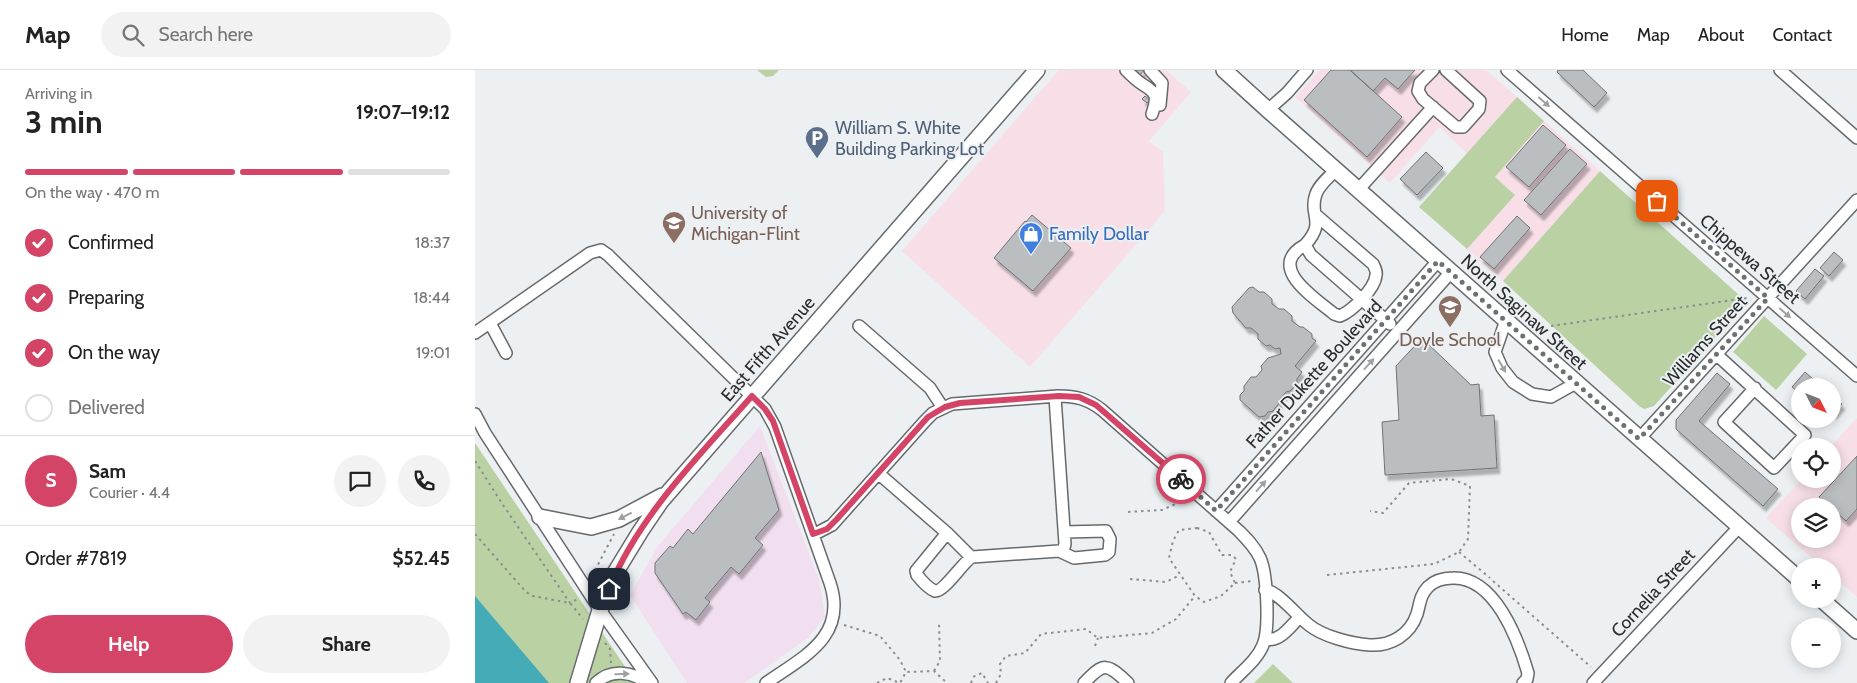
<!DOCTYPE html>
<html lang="en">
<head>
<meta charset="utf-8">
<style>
  body { margin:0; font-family:Cabin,sans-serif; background:#f2f2f2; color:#222; height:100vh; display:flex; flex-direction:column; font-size:19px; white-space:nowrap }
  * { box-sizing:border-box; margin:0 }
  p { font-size:16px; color:#767676 }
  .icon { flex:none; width:28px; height:28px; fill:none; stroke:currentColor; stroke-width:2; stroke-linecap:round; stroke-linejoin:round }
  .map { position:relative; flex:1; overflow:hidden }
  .details { display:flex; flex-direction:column; background:#fff; width:475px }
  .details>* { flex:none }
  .needle { width:32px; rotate:132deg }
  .tools { position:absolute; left:1316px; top:308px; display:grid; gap:10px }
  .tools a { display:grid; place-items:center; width:50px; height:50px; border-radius:50%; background:#fff; box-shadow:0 2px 12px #0003; font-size:25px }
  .pin { position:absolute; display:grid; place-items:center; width:42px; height:42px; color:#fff; margin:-21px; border-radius:10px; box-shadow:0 2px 8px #0006 }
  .courier { position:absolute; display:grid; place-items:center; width:50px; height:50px; margin:-25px; border:4px solid #d34466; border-radius:50%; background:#fff; color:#222; box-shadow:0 1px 6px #0007 }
  .head em { font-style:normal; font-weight:800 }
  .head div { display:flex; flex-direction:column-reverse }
  .head { display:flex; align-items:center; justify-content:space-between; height:85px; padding:0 25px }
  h1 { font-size:32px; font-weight:800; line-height:38px }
  .bar { display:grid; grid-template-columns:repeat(4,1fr); gap:8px 5px; align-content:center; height:60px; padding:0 25px }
  .bar i { height:6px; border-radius:4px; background:#e0e0e0 }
  .bar .active { background:#d34466 }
  .bar p { grid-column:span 4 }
  .line { display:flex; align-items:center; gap:12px; padding:0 25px; border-top:1px solid #e0e0e0 }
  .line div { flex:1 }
  .round { display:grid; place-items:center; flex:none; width:52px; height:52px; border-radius:26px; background:#f2f2f2 }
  ol { padding:0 25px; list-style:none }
  li { display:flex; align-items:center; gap:15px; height:55px }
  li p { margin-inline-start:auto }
  li .icon { padding:5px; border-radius:50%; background:#d34466; color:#fff; stroke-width:4 }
  li:last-child { color:#767676 }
  li i { width:28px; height:28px; border:2px solid #e0e0e0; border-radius:50% }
  .action { display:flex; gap:10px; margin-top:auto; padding:10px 25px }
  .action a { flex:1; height:58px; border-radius:30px; background:#d34466; color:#fff; font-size:20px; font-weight:800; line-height:58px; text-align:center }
  .action a+a { background:#f2f2f2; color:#222 }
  header { display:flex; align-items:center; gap:30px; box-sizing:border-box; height:70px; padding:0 25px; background:#fff; border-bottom:1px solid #e0e0e0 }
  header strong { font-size:24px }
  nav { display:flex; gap:28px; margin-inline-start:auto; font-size:18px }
  .search { width:350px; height:45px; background:#f2f2f2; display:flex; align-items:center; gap:12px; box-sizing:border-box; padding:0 18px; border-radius:28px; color:#767676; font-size:19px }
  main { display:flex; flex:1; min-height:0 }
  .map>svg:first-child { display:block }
  .commercial { fill:#f7dee7; fill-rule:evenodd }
  .industrial { fill:#f1dff0 }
  .green { fill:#bad1a4 }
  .water { fill:#45acb7 }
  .building { fill:#bbbec1; stroke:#707376; filter:url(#shadow) }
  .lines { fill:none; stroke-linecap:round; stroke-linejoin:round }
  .minor-casing { stroke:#676a6c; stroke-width:14 }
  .major-casing { stroke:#676a6c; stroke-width:18 }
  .path { stroke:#8b8e90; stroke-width:2; stroke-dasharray:2.5 4; stroke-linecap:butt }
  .minor { stroke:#fff; stroke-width:11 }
  .major { stroke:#fff; stroke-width:15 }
  .oneway { fill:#9fa0a0 }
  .done { stroke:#6e7172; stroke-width:5; stroke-dasharray:0 9 }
  .route { stroke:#d34466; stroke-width:6 }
  .labels { text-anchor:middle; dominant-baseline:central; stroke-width:4; stroke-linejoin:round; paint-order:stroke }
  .service-label { font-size:18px; fill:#4e5e75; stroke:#ecf0f3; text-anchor:start }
  .education-label { font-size:18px; fill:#785e54; stroke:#ecf0f3; text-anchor:start }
  .shop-label { font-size:18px; fill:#366cbe; stroke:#ecf0f3; text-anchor:start }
  .street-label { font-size:18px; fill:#2a2c2d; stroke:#ecf0f3 }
</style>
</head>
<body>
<header>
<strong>Map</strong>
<div class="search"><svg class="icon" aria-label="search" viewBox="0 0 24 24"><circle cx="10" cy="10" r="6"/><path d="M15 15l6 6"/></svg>Search here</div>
<nav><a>Home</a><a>Map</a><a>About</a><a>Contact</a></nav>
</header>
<main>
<section class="details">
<div class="head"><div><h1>3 min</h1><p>Arriving in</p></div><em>19:07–19:12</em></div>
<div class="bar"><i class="active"></i><i class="active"></i><i class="active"></i><i></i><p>On the way · 470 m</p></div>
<ol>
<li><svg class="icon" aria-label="check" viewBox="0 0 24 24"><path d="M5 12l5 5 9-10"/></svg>Confirmed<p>18:37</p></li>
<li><svg class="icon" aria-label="check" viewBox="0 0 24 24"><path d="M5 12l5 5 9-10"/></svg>Preparing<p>18:44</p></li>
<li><svg class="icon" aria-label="check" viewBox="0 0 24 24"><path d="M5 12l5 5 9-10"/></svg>On the way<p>19:01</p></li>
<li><i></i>Delivered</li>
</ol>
<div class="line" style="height:90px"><b class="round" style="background:#d34466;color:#fff">S</b><div><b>Sam</b><p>Courier · 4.4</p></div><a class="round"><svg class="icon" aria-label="chat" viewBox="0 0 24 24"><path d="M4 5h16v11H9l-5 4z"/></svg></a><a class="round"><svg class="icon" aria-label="phone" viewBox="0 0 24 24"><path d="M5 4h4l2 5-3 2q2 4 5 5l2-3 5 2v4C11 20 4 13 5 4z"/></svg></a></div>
<div class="line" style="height:65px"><div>Order #7819</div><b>$52.45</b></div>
<div class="action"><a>Help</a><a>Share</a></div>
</section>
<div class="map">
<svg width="1382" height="613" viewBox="0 0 1382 613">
  <defs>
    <filter id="shadow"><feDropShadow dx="3" dy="5.5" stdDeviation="1" flood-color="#0004"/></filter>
  </defs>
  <rect width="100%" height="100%" fill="#ecf0f3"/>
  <path class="commercial" d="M584 0H691L716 22 674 71 688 82 690 141 555 297 427 181Z
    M845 0H1011L1042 27 992 83 964 57 915 113 820 27Z
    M1069 51 1125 101 1028 211 992 179 1039 125 1019 107Z
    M1382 348V527L1358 506V496H1346L1291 448 1327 409H1358L1356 376ZM1325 436H1358V469H1325Z"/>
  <path class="industrial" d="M285 356 345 512 350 547 333 568 269 613H212L155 525 183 476Z"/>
  <path class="green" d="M282 0H304L298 6 291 7Z
    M1042 27 1069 51 1020 107 1040 125 992 179 944 137Z
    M1125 101 1272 232 1179 336 1169 339 1164 336 1028 211Z
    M1289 246 1332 284 1301 320 1258 282Z
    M0 373 161 613H0Z
    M798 594 818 613H779Z"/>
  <path class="water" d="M0 526 74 613H0Z"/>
  <path class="building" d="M659 0H669L665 5Z
    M856 0H875L927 47 892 87 829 30Z
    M875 0H940L923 19 910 8 898 21Z
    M1083 0H1108L1132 23 1119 37 1082 2Z
    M670 26 675 30 672 33 667 29Z
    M1068 55 1091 75 1054 117 1031 97Z
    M1095 79 1112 94 1066 145 1049 130Z
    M951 82 968 98 942 125 925 109Z
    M557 145 596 178 558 221 519 188 550 151 551 152Z
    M1042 146 1055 158 1019 199 1005 187Z
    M1359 182 1368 190 1354 206 1345 198Z
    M1340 199 1349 206 1330 229 1321 221Z
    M778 217 784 222H789L797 229V234L804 239H809L817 246V251L825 257H828L837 264V268L841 271 820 296 827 302 822 309V313L815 321 811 322 805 329 804 333 798 341 793 342 790 346 784 347 765 330V325L769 321V316L776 307H781L787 300 786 296 793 288 806 284 805 278 800 279 795 275 791 276 783 269V264L776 258H771L758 243 757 237 774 218Z
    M947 268 996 315 1004 314 1006 346 1019 345 1022 398 910 405 907 352 924 350 921 296Z
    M1330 302 1346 316H1325V324L1317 317Z
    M1242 303 1255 314 1224 351 1303 419 1288 436 1201 359V350Z
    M1358 326 1367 334 1358 344Z
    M286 382 304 440 280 468 288 475 264 504 256 497 230 528 235 532 221 550 211 542 208 544 180 503V493L195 476 198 478 213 459 218 464Z
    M1382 386V439L1371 451 1358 439V436H1354L1344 427Z"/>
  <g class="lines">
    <g class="minor-casing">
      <path id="minor" d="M651 0C656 5 661 10 667 14 682 23 683 26 677 44
        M675 0 687 13 685 35
        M958 0 945 13 943 21 948 29 981 57H988L1004 39 1005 31 971 0
        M1032 0 1382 306
        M1305 0 1382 68
        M793 40 812 23 832 0
        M861 100C854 107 844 115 841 124 833 146 852 151 830 175L836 185 915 254
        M883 120 958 37
        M830 175C790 197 840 228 859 244L865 246C877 241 900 219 901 205 902 202 900 198 898 194L841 145
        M1031 250 1020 282 1027 298 1038 312 1057 324 1076 327 1101 313
        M15 253 31 283
        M384 256 455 318 468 338
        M0 263 115 183 126 180 133 185 290 339 300 357 355 513C373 567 328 587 291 613
        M1242 285 1330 365 1299 398 1249 352 1280 318
        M580 327 590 474 588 481
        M0 344 10 363 125 540 177 613
        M1164 369 1382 130
        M403 403 472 463 496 487
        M741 441 963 191
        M754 452 976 202
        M472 463 441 501 442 505C446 510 454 519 460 521 469 522 488 492 497 487L584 481 599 488 630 485 634 482 635 469 631 461 589 462
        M338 465 357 455 450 351 458 343 477 334 583 326C601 326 613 329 627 340L764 461C772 469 780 477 785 488 792 503 795 559 788 575 782 590 767 601 756 613
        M790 520C804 522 822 546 834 555 847 566 877 574 895 575 916 576 935 565 942 544 945 534 945 525 953 517 960 510 968 508 978 508 1020 507 1043 569 1053 603L1052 609 1048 613
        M790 569C805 573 815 556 825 547
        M121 613C136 598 157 602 173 613
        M609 613C629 592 632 593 653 613
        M1118 613 1264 457"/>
    </g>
    <g class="major-casing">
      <path id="major" d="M749 0 793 40 1325 510
        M65 447 116 457 144 449 187 426
        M1346 529 1382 561
        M103 613 125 540 140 503 165 462 186 431 562 0"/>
    </g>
    <path class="path" d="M1076 256 1272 228
      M0 391 28 435 95 533 105 528
      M653 442 687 440 707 431
      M722 458 734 462 747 485H757L761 489 755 502 760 513 746 526 729 532 720 526 694 488 698 471 704 460Z
      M0 464 51 522 58 526 95 533 108 549
      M984 482 1015 508
      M852 505 959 494 984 482 993 469 995 416 976 409 934 413 908 443 895 441
      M117 506 139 464
      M655 509 691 512 705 505
      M1018 511 1116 597
      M760 513 777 511
      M369 555 405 566 425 590 431 602
      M130 573 135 579 136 593
      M620 576 623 568
      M459 601 465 591 464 552
      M402 613 412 608 425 613 431 602 459 601 472 613
      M496 613 498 607 507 603 513 613
      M521 613 526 604 525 594 531 586 550 583 566 564 611 559 623 568 677 563 701 549 720 526"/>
    <use href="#minor" class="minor"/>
    <use href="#major" class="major"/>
  </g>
  <defs><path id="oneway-solid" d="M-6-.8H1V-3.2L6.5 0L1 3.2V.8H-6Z" transform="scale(1.25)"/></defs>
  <g class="oneway">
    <use href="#oneway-solid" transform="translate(1069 32) rotate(41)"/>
    <use href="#oneway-solid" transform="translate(1310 243) rotate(41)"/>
    <use href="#oneway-solid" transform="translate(894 294) rotate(-48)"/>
    <use href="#oneway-solid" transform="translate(1027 296) rotate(60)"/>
    <use href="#oneway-solid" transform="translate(786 416) rotate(-48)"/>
    <use href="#oneway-solid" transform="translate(150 446) rotate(153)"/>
    <use href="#oneway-solid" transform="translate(147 604) rotate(-2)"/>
  </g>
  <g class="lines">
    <path class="done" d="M706 409 741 441 963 191 1164 369 1293 228 1182 131"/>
    <path class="route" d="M134 519C164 445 225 385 277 326L290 339 298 351 338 464 352 459 362 449 453 347 470 337 485 333 584 326 604 327 621 335 706 409"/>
  </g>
  <defs>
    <g id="parking-pin" transform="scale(1.25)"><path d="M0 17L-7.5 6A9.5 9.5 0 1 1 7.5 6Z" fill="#5c6f8a" stroke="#ecf0f3"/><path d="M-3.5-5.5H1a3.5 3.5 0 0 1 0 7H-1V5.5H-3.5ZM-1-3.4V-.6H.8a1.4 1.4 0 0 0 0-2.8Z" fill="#fff"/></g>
    <g id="university-pin" transform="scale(1.25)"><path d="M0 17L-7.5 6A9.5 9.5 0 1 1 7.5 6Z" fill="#8d6e63" stroke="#ecf0f3"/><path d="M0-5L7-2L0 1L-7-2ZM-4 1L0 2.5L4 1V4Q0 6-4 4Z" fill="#fff"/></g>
    <g id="shop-pin" transform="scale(1.25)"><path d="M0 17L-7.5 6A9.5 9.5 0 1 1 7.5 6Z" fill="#3f7fe0" stroke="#ecf0f3"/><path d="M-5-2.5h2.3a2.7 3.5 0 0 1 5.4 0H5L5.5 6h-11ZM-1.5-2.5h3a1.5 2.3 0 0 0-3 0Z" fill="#fff"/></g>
    <g id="school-pin" transform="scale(1.25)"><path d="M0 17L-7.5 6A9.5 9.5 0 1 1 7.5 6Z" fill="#8d6e63" stroke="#ecf0f3"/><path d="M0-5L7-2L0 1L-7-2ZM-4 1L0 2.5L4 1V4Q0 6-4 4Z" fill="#fff"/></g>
  </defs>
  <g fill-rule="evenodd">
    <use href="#parking-pin" x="342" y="68"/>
    <use href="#university-pin" x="199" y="153"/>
    <use href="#shop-pin" x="556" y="164"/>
    <use href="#school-pin" x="975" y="237"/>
  </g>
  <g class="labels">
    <g class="service-label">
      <text x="360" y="58">William S. White<tspan x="360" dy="21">Building Parking Lot</tspan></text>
    </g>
    <g class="education-label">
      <text x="216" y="143">University of<tspan x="216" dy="21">Michigan-Flint</tspan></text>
      <text x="975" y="270" text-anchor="middle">Doyle School</text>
    </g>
    <g class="shop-label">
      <text x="574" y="164">Family Dollar</text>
    </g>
    <g class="street-label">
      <text transform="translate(1275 189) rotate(41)">Chippewa Street</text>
      <text transform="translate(1049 242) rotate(42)">North Saginaw Street</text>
      <text transform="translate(1230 271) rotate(-48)">Williams Street</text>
      <text transform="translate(293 279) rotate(-49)">East Fifth Avenue</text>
      <text transform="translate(839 304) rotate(-48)">Father Dukette Boulevard</text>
      <text transform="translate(1178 523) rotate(-47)">Cornelia Street</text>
    </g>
  </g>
</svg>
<div class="tools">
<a><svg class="needle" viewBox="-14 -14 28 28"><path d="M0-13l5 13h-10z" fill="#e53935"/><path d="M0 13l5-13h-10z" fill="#767676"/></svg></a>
<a><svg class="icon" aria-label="locate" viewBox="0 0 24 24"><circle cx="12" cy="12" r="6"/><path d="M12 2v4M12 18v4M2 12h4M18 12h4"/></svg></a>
<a><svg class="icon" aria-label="layers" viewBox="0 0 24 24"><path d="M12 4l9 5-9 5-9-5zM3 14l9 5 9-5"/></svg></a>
<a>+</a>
<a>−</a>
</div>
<div class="pin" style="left:1182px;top:131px;background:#ea580c"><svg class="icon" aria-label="bag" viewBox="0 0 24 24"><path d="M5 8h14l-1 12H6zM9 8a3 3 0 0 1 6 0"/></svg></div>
<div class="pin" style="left:134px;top:519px;background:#1f2937"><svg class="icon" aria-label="home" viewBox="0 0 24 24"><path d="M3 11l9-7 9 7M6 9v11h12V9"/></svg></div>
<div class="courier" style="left:706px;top:409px"><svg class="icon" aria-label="bike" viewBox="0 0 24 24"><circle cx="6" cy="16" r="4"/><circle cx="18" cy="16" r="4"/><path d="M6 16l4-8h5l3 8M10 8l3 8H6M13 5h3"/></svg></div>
</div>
</main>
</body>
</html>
